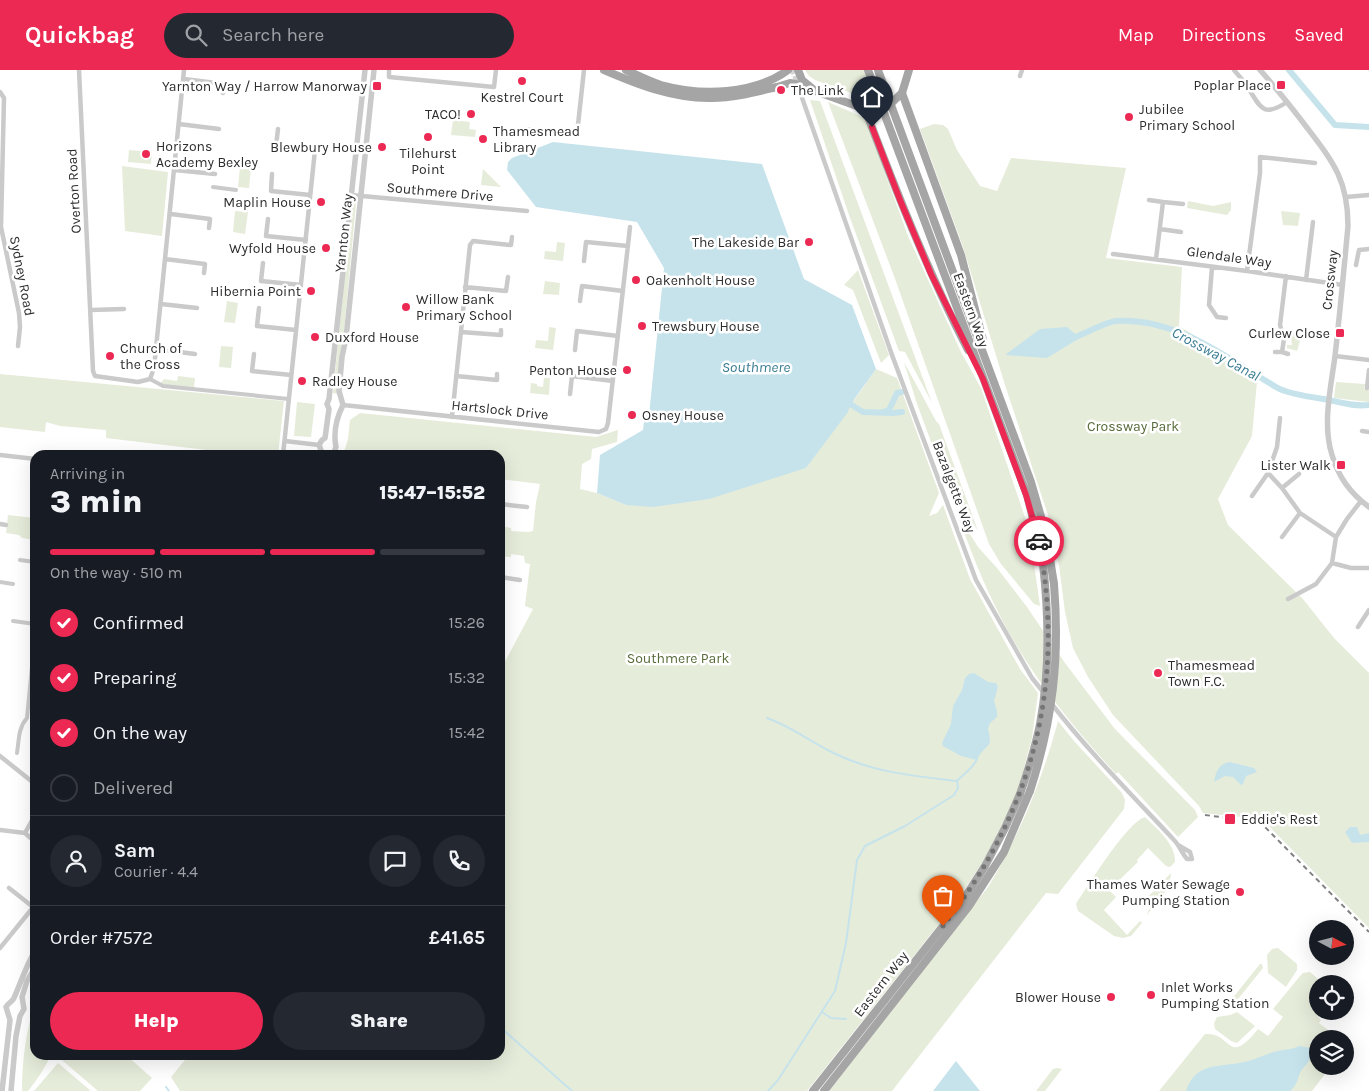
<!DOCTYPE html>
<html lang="en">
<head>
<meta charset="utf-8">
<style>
  body { margin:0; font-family:Karla,sans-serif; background:#242831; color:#f1f3f6; height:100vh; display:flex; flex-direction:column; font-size:19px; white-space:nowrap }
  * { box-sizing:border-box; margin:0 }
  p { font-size:16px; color:#9ea1a6 }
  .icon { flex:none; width:28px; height:28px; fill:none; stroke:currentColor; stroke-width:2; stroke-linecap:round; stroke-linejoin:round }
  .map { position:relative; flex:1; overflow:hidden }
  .details { position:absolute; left:30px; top:380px; width:475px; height:610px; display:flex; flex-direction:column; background:#171b24; border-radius:15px; box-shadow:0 5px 20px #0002 }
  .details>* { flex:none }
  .needle { width:32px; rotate:97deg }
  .fabs { position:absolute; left:1309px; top:850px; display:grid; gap:10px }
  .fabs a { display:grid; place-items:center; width:45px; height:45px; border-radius:50%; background:#171b24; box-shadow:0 5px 20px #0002; font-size:25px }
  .pin { position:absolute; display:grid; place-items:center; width:42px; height:42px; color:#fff; margin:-51px -21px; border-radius:50% 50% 50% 0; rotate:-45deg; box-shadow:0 0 5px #0007 }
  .pin .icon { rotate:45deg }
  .courier { position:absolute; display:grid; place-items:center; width:50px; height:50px; margin:-25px; border:4px solid #eb2953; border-radius:50%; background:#fff; color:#222; box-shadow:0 1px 6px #0007 }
  .head em { font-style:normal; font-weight:800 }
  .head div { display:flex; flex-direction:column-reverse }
  .head { display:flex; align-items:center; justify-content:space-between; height:85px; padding:0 20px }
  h1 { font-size:32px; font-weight:800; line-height:38px }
  .bar { display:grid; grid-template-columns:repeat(4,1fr); gap:8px 5px; align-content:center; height:60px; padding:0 20px }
  .bar i { height:6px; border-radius:4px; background:#363941 }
  .bar .current { background:#eb2953 }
  .bar p { grid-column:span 4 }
  .line { display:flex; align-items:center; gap:12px; padding:0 20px; border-top:1px solid #363941 }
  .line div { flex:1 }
  .round { display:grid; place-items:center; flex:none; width:52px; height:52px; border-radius:26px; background:#242831 }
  ol { padding:0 20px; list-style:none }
  li { display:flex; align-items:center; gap:15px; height:55px }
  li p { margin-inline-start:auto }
  li .icon { padding:5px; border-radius:50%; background:#eb2953; color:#fff; stroke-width:4 }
  li:last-child { color:#9ea1a6 }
  li i { width:28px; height:28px; border:2px solid #363941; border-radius:50% }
  .cta { display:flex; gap:10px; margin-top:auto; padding:10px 20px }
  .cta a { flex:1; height:58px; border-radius:30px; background:#eb2953; color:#fff; font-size:20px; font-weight:800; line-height:58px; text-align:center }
  .cta a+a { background:#242831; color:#f1f3f6 }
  header { display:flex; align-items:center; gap:30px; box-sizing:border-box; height:70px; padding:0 25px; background:#eb2953; color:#fff }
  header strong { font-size:24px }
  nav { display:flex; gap:28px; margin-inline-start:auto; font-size:18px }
  .search { width:350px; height:45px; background:#242831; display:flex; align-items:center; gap:12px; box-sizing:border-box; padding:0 18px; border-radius:28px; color:#9ea1a6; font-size:19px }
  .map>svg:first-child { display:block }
  .green { fill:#e6ecda }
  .water { fill:#c6e3ec }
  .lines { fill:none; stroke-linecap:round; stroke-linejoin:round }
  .stream { stroke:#c6e3ec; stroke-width:2 }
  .canal { stroke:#c6e3ec; stroke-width:6 }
  .minor-tunnel { stroke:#d5d5d5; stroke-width:4.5; stroke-dasharray:4.5 2; stroke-linecap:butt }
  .pedestrian { stroke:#cacaca; stroke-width:4 }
  .minor { stroke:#cacaca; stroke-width:4.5 }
  .tertiary { stroke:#cacaca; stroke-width:5.5 }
  .primary { stroke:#a5a5a5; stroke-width:8 }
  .rail { stroke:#828282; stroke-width:2; stroke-dasharray:5 4; stroke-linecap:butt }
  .primary-bridge { stroke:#a5a5a5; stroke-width:8 }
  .done { stroke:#767676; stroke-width:5; stroke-dasharray:0 9 }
  .route { stroke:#eb2953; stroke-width:6 }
  .poi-dot { fill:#eb2953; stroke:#fff; stroke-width:2 }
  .labels { text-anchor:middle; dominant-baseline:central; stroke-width:5; stroke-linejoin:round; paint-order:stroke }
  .poi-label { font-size:14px; fill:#2d2d2d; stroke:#fff; text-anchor:start }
  .street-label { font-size:14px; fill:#2d2d2d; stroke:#fff }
  .park-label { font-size:14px; fill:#576a39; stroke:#fff }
  .water-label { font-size:15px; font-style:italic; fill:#397c92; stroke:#fff }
</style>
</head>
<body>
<header>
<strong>Quickbag</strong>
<div class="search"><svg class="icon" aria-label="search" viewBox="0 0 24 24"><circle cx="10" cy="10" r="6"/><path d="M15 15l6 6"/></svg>Search here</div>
<nav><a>Map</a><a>Directions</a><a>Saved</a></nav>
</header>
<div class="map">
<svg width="1369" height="1021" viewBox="0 0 1369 1021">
  <rect width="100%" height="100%" fill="#fff"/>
  <path class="green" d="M805 0H864L874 27 868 29 815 10 809 6Z
    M810 30 820 31 932 333 905 282 899 281 849 145Z
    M828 32 865 48 908 166 961 282 981 318 1029 459 1040 536 1034 534 1001 494 989 474 894 206Z
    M453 50 470 52 469 59 476 60 475 67 451 65Z
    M934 54 943 55 948 59 957 80 980 116 997 121 1011 88 1126 98 1106 188 1182 197 1179 256 1253 301 1257 312 1252 366 1218 429 1228 455 1303 529 1334 568 1369 603V858L1262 749 1203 743 1199 736 1113 645 1088 607 1073 578 1065 542 1059 495 1049 448 1005 315 963 177 920 59Z
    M129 80 152 82 151 94 128 92Z
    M122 96 168 102 162 166 125 161Z
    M240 97 251 98 249 118 238 117Z
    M483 99 501 117 481 115Z
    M1188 131 1213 136 1231 132V140L1227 145 1187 138Z
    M354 134H356L338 324 333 323 350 153Z
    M235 141 248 142 245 164 233 162Z
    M1281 141 1300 143 1298 156 1283 155Z
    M557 172 565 173 563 191 544 189 545 181 556 182Z
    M858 200 889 285 881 293 853 220 844 215Z
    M545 211 560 213 559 225 543 224Z
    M227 231 238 233 235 253 224 252Z
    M549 257 556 258 553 280 535 278 536 270 548 271Z
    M1290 262 1302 264 1297 281 1287 278V275H1292Z
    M221 276 233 277 231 298 219 297Z
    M904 292 936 351 939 354 978 461 958 429H952L916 331Z
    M876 299 897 308 939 423 929 446 937 443 943 435 970 509 1020 599 1038 623 1032 668 1012 743 980 796 954 835 807 1021H180L171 1007 189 985H500V601L533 539 525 536 530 494 525 493 524 486 511 484V487L500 486V456L511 458V461L528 462 533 461 536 432 540 414 500 409V385H343L348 369 350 350 360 343 596 367 618 360 617 372 592 379 591 389 582 394 580 419 597 423 626 435 806 398Z
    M0 304 284 331 278 385H248L106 368V360L60 356 46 352 45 362 0 357Z
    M178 306 195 308 194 318 160 314 164 309 177 311Z
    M544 308H550L549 325 530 323 531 313 537 314V316L543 317Z
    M1336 312 1365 314 1364 319 1369 320V332L1334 328Z
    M297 332 315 334 311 367 294 366Z
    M957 443 978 477 997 498 1027 537 1065 593 1115 659 1195 740 1198 747 1178 767 1118 702 1116 704C1071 655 1028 602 998 542 982 510 969 477 957 443Z
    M8 445 35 448 34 470 22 468 19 465 6 463Z
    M1058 651 1074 671 1122 723 1125 730 1124 739 1058 824 1046 823 892 1021H829L988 817C1020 764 1042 711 1058 651Z
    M1145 747C1157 759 1176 774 1175 792L1170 797 1166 796 1148 778 1137 790 1138 792 1109 820 1116 827 1104 840 1127 865 1140 851 1142 853 1131 866 1123 868 1114 866 1078 841 1076 834C1088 816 1127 752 1145 747Z
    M1171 803C1170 821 1157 833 1146 846L1151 836 1146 831 1142 833Z
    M1278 878 1297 894V900L1286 917 1268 903 1267 885 1272 879Z
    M1260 894H1262L1263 898 1230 939 1227 940V935Z
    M1310 902 1324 914H1318L1317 936 1316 938 1319 948 1321 950 1319 953 1340 969H1318V996H1331L1312 1021H1159L1205 964C1233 962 1227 998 1258 959L1268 966 1283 947 1273 939 1300 906 1303 903Z
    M35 932V985H51C45 998 37 1010 28 1021H22C22 990 26 962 35 932Z
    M1237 942 1255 956 1237 973 1231 971 1215 959 1214 953 1217 947 1230 945Z
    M56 985H126L152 1008 140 1021H98Z
    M58 993 91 1021H34Z
    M1058 998 1062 999 1045 1021H1036L1053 999Z"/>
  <path class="water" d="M553 72 762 94 804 209 852 235 876 299C869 310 851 331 848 342L806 398 709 429 653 437 626 435 597 423 600 385 643 360 645 344 649 345 664 198 637 152 536 137 507 100 508 92 512 88Z
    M1067 257 1080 268 1047 288 1005 285 1040 259Z
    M974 603 988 612 996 613 998 617 994 631 997 641V647L990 653 988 659C994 680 985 673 977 690L961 686 943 676 942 673 951 654 953 636 962 620 965 608 969 604Z
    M1230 692 1254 698 1257 702 1246 706 1243 714 1241 715 1233 707 1225 706 1214 712C1216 702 1218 694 1230 692Z
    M1350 757H1357L1360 765 1369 763V772L1352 773 1345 762Z
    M1299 976 1311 978C1314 991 1305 993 1300 1003 1297 1011 1297 1015 1290 1021H1186C1196 991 1219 998 1244 992 1255 990 1266 984 1277 981 1285 979 1292 980 1299 976Z
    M956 991 980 1021H933Z"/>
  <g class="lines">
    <path class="stream" d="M767 648C793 657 813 674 838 685 876 703 916 706 957 711
      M822 942 831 948 846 949
      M500 957 572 1021
      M166 1017 169 1021
      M768 1021 778 1010 835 921 846 873 857 790 865 776 905 756 954 725 958 718 957 711C964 703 972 700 977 689"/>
    <path class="canal" d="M1289 0 1335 55 1369 57
      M1070 269C1083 265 1105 252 1116 251 1176 247 1227 288 1276 317 1287 324 1310 327 1324 329 1339 332 1354 337 1369 335
      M850 334 863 342 893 343 902 342
      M883 342 889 340 897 323 902 322"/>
    <path class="minor-tunnel" d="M792 0 798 15"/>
    <path class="pedestrian" d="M213 117 236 120
      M150 309 163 316 289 329
      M20 490 35 492
      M0 512 13 514
      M13 551 35 554
      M17 683C19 671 18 658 27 648L35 566"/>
    <path class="minor" d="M79 0 93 301 95 306 138 312 150 309 154 298 184 0
      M389 0V7L494 17 496 0
      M1234 0C1238 5 1243 10 1247 16 1260 36 1262 49 1287 32
      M1020 6 1022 0
      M184 9 224 14 223 23
      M0 22 4 28 1 157 19 243 20 257 18 276
      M800 22 892 285 976 510 1032 608 1044 623
      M179 54 219 59
      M278 59 276 76 315 80 283 385
      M525 59 577 64 584 0
      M175 100 215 104
      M272 104 271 121 310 125
      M351 125 527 141
      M1346 127 1369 125
      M1149 130 1163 132 1156 189
      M1163 132 1183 134
      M171 144 210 149 209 158
      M268 149 266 166 306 170
      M1160 159 1181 162
      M1113 184 1247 201 1343 215
      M165 189 205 194 204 203
      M584 191 586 172 628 176
      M263 193 261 211 301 215
      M1356 195 1359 180 1369 179
      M1212 197 1209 235 1217 247 1226 248
      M1247 201 1260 103V87L1315 93
      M1286 206 1280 255 1284 269 1282 282 1288 284
      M1306 210 1313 152
      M465 217 506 221 508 207
      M580 231 582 216 623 221
      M161 234 197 238
      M259 238 257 256 296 260
      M91 240 124 239
      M461 262 501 265V260
      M156 279 195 284
      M575 280 577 261 618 266
      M1275 282H1282
      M254 284 252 301 291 305
      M1335 286 1369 290
      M456 306 497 310V304
      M1367 318 1369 300
      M570 324 572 306 613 311
      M343 335 599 362 606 359 608 353 630 157
      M452 347 470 175 473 171 511 175 512 167
      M1280 348 1277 377 1268 403 1282 418 1300 443 1336 467
      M1362 361 1369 362
      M285 371 319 375
      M0 385 35 389
      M1282 418 1299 404
      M1252 426 1268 403
      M500 434 527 437
      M0 454 6 455
      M1282 467 1300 443
      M1332 493 1351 498H1369
      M500 507 520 510
      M1288 529 1316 514 1332 493 1336 467 1347 449 1361 431
      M1358 557 1369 540
      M1051 633C1089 682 1132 725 1174 770 1179 775 1182 783 1187 789H1192L1190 782 1178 775
      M0 686 35 714
      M0 760 25 763 35 772
      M25 763 35 745
      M9 818 33 837
      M0 878 35 835"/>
    <path class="tertiary" d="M1260 0C1277 19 1293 39 1308 59 1334 93 1348 111 1348 156 1344 199 1340 242 1335 286 1331 317 1322 354 1332 385 1338 406 1351 424 1369 437
      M323 385 319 375 322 370 325 368 329 339 327 334 329 329 365 0
      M333 385 336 377C333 362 336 349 343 335L339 321 342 287 346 268 374 0
      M2 1021 10 950 6 937C8 933 12 932 14 928 21 912 26 896 35 881
      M11 1021 16 966 20 946 24 939 22 927 27 911 35 897"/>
    <path class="primary" d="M604 0C639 15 674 29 712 28 734 28 756 22 777 17
      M626 0C637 5 649 11 661 15 701 26 754 25 788 0
      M798 0 802 10 813 19
      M868 0 1027 425 1037 465 1043 494
      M878 0 1031 412 1046 464 1054 514
      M902 23 961 185 983 270
      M865 39C896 121 928 202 968 280
      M813 1021 962 832 985 796 1005 758 1020 724
      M824 1021 969 836 1004 782 1030 721"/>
    <path class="rail" d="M1205 745 1260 752 1369 862"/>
    <path class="primary-bridge" d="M777 17 790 13 796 14 865 39H878L887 37 902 23 909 0
      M1030 721C1053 650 1060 588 1054 514
      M1020 724C1028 701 1035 678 1040 654 1050 601 1049 547 1043 494"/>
  </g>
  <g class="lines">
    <path class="done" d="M943 856C1033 741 1066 615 1039 471"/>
    <path class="route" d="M872 57 900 130 931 204 983 309 1026 425 1039 471"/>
  </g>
  <g class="poi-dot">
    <circle cx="522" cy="11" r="5"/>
    <rect x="1276" y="10" width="10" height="10" rx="2.5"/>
    <rect x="372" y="11" width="10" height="10" rx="2.5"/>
    <circle cx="781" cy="20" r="5"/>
    <circle cx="471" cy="44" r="5"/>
    <circle cx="1129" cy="47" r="5"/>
    <circle cx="428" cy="67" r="5"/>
    <circle cx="483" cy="69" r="5"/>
    <circle cx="382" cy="77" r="5"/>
    <circle cx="146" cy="84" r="5"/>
    <circle cx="321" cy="132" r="5"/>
    <circle cx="809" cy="172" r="5"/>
    <circle cx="326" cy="178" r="5"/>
    <circle cx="636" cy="210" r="5"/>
    <circle cx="311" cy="221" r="5"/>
    <circle cx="406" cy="237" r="5"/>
    <circle cx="642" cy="256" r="5"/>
    <rect x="1335" y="258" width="10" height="10" rx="2.5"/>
    <circle cx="315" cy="267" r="5"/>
    <circle cx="110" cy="286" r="5"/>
    <circle cx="627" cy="300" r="5"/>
    <circle cx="302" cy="311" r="5"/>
    <circle cx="632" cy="345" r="5"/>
    <rect x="1336" y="390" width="10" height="10" rx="2.5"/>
    <circle cx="1158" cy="603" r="5"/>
    <rect x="1224" y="743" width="12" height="12" rx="2.5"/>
    <circle cx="1240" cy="822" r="5"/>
    <circle cx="1151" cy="925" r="5"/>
    <circle cx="1111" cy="927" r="5"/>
  </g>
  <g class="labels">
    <g class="poi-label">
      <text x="1271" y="15" text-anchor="end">Poplar Place</text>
      <text x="367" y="16" text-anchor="end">Yarnton Way / Harrow Manorway</text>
      <text x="791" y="20">The Link</text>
      <text x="522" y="27" text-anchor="middle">Kestrel Court</text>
      <text x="1139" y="39">Jubilee<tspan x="1139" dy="16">Primary School</tspan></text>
      <text x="461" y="44" text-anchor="end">TACO!</text>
      <text x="493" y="61">Thamesmead<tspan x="493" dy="16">Library</tspan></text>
      <text x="156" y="76">Horizons<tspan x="156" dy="16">Academy Bexley</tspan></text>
      <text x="372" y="77" text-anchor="end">Blewbury House</text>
      <text x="428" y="83" text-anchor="middle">Tilehurst<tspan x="428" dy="16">Point</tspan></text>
      <text x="311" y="132" text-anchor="end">Maplin House</text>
      <text x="799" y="172" text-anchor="end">The Lakeside Bar</text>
      <text x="316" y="178" text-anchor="end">Wyfold House</text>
      <text x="646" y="210">Oakenholt House</text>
      <text x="301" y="221" text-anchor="end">Hibernia Point</text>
      <text x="416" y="229">Willow Bank<tspan x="416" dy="16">Primary School</tspan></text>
      <text x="652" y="256">Trewsbury House</text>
      <text x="1330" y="263" text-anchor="end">Curlew Close</text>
      <text x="325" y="267">Duxford House</text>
      <text x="120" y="278">Church of<tspan x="120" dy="16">the Cross</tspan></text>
      <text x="617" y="300" text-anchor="end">Penton House</text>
      <text x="312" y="311">Radley House</text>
      <text x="642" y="345">Osney House</text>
      <text x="1331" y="395" text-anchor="end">Lister Walk</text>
      <text x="1168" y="595">Thamesmead<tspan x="1168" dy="16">Town F.C.</tspan></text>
      <text x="1241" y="749">Eddie's Rest</text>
      <text x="1230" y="814" text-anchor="end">Thames Water Sewage<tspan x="1230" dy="16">Pumping Station</tspan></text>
      <text x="1161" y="917">Inlet Works<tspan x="1161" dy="16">Pumping Station</tspan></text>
      <text x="1101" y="927" text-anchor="end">Blower House</text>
    </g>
    <g class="street-label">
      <text transform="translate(74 121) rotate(-93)">Overton Road</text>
      <text transform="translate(440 122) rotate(5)">Southmere Drive</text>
      <text transform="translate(344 163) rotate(-84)">Yarnton Way</text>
      <text transform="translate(1229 187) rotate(8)">Glendale Way</text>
      <text transform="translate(22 206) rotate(79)">Sydney Road</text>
      <text transform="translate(1330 210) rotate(-84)">Crossway</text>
      <text transform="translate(971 240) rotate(70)">Eastern Way</text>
      <text transform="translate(500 340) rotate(6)">Hartslock Drive</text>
      <text transform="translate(954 417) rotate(69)">Bazalgette Way</text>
      <text transform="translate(881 914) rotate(-52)">Eastern Way</text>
    </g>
    <g class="park-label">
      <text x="1133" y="356">Crossway Park</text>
      <text x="678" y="588">Southmere Park</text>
    </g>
    <g class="water-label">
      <text transform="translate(1216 284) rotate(28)">Crossway Canal</text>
      <text x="756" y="297">Southmere</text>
    </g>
  </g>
</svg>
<div class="fabs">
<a><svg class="needle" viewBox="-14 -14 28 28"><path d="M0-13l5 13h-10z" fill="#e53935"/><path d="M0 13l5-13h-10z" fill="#9ea1a6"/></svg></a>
<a><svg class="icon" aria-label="locate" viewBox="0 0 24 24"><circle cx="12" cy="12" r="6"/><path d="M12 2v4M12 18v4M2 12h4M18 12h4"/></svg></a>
<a><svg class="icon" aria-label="layers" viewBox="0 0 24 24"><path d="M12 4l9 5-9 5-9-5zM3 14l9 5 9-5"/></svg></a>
</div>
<div class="pin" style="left:943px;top:856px;background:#ea580c"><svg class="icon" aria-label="bag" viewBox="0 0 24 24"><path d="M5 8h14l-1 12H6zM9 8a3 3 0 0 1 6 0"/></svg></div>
<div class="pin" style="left:872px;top:57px;background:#1f2937"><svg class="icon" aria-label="home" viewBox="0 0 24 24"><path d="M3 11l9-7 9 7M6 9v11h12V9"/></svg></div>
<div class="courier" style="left:1039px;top:471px"><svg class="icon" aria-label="car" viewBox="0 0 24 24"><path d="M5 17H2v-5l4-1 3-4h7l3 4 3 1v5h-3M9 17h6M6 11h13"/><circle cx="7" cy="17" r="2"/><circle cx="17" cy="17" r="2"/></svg></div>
<section class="details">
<div class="head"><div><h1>3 min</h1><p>Arriving in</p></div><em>15:47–15:52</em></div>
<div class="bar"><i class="current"></i><i class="current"></i><i class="current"></i><i></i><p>On the way · 510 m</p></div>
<ol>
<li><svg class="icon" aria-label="check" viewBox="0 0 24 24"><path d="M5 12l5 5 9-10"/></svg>Confirmed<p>15:26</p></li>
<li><svg class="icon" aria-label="check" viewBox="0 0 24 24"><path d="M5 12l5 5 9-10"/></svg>Preparing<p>15:32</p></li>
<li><svg class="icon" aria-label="check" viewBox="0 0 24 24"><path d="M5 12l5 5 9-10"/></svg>On the way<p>15:42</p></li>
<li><i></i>Delivered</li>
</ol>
<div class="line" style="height:90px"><a class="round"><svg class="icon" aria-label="person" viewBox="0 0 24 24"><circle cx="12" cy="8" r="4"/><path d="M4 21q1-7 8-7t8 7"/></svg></a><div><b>Sam</b><p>Courier · 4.4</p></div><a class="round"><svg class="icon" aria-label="chat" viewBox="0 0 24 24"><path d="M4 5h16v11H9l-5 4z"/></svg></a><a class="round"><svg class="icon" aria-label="phone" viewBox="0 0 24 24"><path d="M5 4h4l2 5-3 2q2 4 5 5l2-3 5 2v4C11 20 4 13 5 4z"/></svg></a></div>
<div class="line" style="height:65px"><div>Order #7572</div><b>£41.65</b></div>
<div class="cta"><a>Help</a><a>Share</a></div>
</section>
</div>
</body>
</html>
